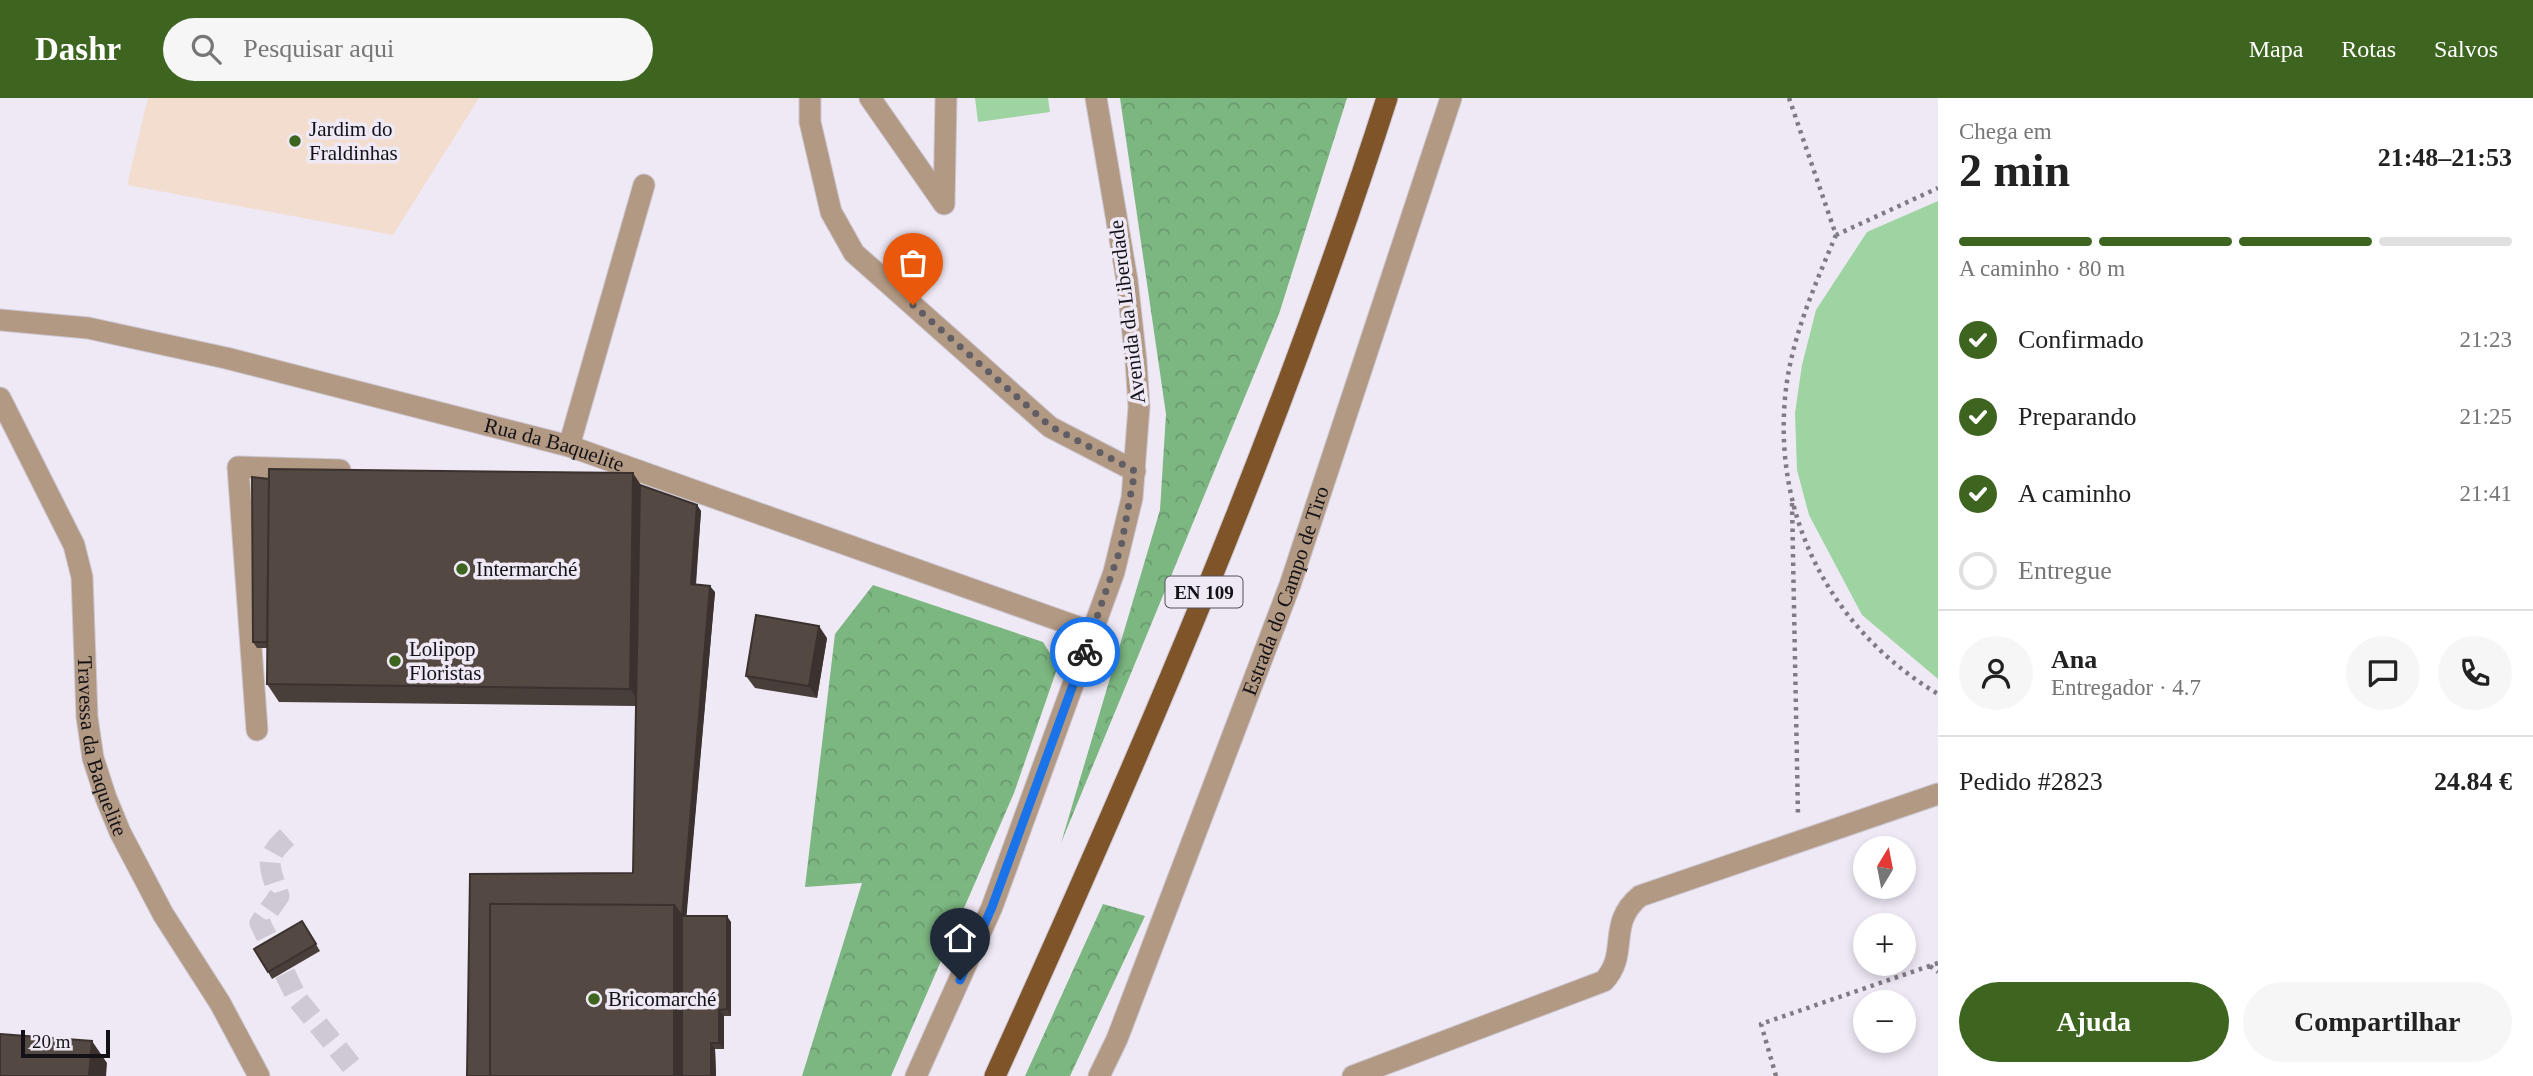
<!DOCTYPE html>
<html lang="pt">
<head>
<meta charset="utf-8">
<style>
  body { margin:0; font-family:"Times New Roman",serif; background:#f6f6f6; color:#222; height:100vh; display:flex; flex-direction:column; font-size:26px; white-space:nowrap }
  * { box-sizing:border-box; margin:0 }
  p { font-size:23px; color:#767676 }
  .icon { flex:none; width:38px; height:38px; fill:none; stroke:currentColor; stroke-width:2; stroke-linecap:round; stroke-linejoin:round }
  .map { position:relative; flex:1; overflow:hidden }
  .details { display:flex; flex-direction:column; background:#fff; width:595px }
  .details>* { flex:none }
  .needle { width:46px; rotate:10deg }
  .tools { position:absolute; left:1853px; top:738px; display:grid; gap:14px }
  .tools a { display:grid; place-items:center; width:63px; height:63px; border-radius:50%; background:#fff; box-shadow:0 4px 10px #0003; font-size:35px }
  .scale { position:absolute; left:21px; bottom:18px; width:89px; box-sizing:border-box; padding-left:7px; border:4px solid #131116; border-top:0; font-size:19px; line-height:24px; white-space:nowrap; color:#131116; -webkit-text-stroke:5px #efe9f5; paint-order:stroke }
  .pin { position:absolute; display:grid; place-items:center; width:60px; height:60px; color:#fff; margin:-72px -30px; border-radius:50% 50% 50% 0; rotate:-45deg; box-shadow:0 0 7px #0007 }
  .pin .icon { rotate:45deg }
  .courier { position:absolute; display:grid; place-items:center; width:70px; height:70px; margin:-35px; border:5px solid #1a73e8; border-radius:50%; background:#fff; color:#222; box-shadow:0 2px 9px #0007 }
  .headline em { font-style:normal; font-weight:700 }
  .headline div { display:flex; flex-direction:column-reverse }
  .headline { display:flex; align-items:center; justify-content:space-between; height:119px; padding:0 21px }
  h1 { font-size:46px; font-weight:700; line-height:52px }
  .bar { display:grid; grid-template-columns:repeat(4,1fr); gap:10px 7px; align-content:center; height:84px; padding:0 21px }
  .bar i { height:9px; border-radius:5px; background:#e0e0e0 }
  .bar .active { background:#3e6520 }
  .bar p { grid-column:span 4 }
  .line { display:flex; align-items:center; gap:18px; padding:0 21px; border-top:2px solid #e0e0e0 }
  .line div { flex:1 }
  .round { display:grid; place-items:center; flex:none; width:74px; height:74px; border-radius:37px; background:#f6f6f6 }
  ol { padding:0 21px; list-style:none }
  li { display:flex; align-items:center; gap:21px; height:77px }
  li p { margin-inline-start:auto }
  li .icon { padding:7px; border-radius:50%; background:#3e6520; color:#fff; stroke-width:4 }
  li:last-child { color:#767676 }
  li i { width:38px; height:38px; border:4px solid #e0e0e0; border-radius:50% }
  .primary-button { display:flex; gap:14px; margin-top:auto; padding:14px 21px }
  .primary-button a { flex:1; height:80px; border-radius:42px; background:#3e6520; color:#fff; font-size:28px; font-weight:700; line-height:80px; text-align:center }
  .primary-button a+a { background:#f6f6f6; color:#222 }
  header { display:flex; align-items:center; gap:42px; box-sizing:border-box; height:98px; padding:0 35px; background:#3e6520; color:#fff }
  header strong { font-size:33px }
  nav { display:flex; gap:38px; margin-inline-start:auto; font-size:24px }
  .search { width:490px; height:63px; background:#f6f6f6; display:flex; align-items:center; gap:18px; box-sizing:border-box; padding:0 24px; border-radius:38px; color:#767676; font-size:26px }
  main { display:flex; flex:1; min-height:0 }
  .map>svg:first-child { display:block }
  .education { fill:#f2ddcf }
  .forest { fill:url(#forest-crowns) }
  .garden { fill:#9ed4a1 }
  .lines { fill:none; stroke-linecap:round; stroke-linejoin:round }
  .minor-tunnel { stroke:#cec9d4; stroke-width:21; stroke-dasharray:21 10; stroke-linecap:butt }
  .minor-casing { stroke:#ccc6d1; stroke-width:23 }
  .major-casing { stroke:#ccc6d1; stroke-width:23 }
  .path { stroke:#7f7b83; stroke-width:4.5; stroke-dasharray:3.5 5; stroke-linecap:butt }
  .minor { stroke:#b29983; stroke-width:21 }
  .major { stroke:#7f5429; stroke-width:21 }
  .wall { fill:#483e3a }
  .shaded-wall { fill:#3b322f }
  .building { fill:#544843; stroke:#3b322f; stroke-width:2 }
  .done { stroke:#605d64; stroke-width:7; stroke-dasharray:0 12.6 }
  .route { stroke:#1a73e8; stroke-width:9 }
  .poi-dot { fill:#3e6520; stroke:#efe9f5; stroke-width:2.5 }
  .labels { text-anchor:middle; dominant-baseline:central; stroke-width:7; stroke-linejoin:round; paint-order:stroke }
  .shield { fill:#efe9f5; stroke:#555259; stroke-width:2 }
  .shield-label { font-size:19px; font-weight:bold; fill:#131116 }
  .poi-label { font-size:21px; fill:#131116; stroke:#efe9f5; text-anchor:start }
  .street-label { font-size:21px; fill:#131116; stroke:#efe9f5 }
</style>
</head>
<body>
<header>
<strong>Dashr</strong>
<div class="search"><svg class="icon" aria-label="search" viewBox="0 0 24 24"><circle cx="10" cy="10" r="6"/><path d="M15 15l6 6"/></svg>Pesquisar aqui</div>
<nav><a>Mapa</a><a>Rotas</a><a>Salvos</a></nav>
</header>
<main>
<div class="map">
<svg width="1938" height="978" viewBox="0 0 1938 978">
  <defs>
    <pattern id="forest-crowns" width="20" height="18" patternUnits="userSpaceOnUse" patternTransform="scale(1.75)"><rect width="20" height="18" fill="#7cb681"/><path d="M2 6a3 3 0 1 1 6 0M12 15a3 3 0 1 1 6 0" fill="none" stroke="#6a9b6f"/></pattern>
  </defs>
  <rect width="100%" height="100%" fill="#efe9f5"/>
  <path class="education" d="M148 0H479L393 137 127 87Z"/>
  <path class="forest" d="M1120 0H1347L1279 216 1061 745 1160 412 1166 316Z
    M873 487 1043 544 1058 568 1014 695 891 978H802L862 785 805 789 835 536Z
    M1103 806 1145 818 1070 978H1025Z"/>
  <path class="garden" d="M975 0H1048L1050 14 978 24Z
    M1938 103V581L1862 517 1809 417 1797 372 1795 315 1802 267 1816 212 1867 134Z"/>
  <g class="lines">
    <path class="minor-tunnel" d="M287 739C262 762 270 769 279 798L260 825 298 902 355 972"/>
    <g class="minor-casing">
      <g id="minor">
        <path d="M810 0V24L831 114 854 155 1050 329 1135 373"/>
        <path d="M870 0 944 106 946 0"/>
        <path id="s1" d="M0 222 88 230 226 260 569 348 1092 534"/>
        <path id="s2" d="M0 300 74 447 82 479 87 619 93 660 106 700 120 734 163 816 220 905 259 978"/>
        <path d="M569 348 644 87"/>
        <path d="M257 632 238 369 340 372"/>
        <path d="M916 978 992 809 1114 474 1132 400 1139 309 1136 263 1127 182 1096 0"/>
        <path id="s3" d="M1099 978 1117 941 1290 487 1451 0"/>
        <path d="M1353 978 1604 883C1630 855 1606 826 1640 798L1938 696"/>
      </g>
    </g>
    <g class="major-casing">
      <path id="major" d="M995 978C1140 659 1280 334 1387 0"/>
    </g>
    <path class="path" d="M1789 0 1836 137 1938 90
      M1836 137C1814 189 1790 243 1785 300 1774 423 1833 533 1938 596
      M1792 405 1798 718
      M1930 868 1938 874
      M1776 978 1761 926 1938 865"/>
    <use href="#minor" class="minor"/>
    <use href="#major" class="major"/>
  </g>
  <path class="wall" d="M269 381 640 387 697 407 701 413 696 487 715 494 686 818 731 824V918H724V951H715L716 978 633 775 636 608 279 604 267 586V550H257L253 544Z
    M827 540 817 600 755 590 746 578Z
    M302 823 320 853 272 881 268 874Z"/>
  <path class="shaded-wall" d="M633 375 645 393 642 608 630 591Z
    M697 407 701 413 695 492 691 486Z
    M710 488 715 494 686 824V978H674V807Z
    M819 528 827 540 817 600 809 588Z
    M727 818 731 824V918L727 911Z
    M719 912 724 918V951L719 945Z
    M92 943 107 965 106 978H89Z
    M711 945 715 951 716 978H711Z"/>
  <path class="building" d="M269 371 633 375 630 591 267 586Z
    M252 379 269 381 267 544H253Z
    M640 387 697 407 691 486 710 488 682 818 674 807 490 806V978H467L470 776 633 775Z
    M756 517 819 528 809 588 746 578Z
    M490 806 674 807V978H490Z
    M682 818H727V911L719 912V945H711V978H682Z
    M302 823 316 846 268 874 254 851Z
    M0 936 92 943 89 978H0Z"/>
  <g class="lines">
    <path class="done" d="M913 207 1050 328 1135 373 1121 449 1085 554"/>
    <path class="route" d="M960 882 992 809 1085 554"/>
  </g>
  <g class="poi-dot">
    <circle cx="295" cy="43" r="7"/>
    <circle cx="462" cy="471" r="7"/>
    <circle cx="395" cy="563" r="7"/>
    <circle cx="594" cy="901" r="7"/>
  </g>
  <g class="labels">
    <rect class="shield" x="1165.5" y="478.5" width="77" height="31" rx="5"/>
    <g class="shield-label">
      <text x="1204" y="494">EN 109</text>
    </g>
    <g class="poi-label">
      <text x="309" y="31">Jardim do<tspan x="309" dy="24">Fraldinhas</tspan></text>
      <text x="476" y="471">Intermarché</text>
      <text x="409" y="551">Lolipop<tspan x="409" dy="24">Floristas</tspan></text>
      <text x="608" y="901">Bricomarché</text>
    </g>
    <g class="street-label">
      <text transform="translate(1127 214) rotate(-97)">Avenida da Liberdade</text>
      <text stroke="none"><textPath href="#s1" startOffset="569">Rua da Baquelite</textPath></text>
      <text stroke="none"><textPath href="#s3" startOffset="520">Estrada do Campo de Tiro</textPath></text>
      <text stroke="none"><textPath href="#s2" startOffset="369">Travessa da Baquelite</textPath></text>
    </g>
  </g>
</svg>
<div class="tools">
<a><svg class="needle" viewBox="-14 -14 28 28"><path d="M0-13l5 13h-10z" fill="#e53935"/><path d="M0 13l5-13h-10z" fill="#767676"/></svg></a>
<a>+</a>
<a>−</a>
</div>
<div class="scale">20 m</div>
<div class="pin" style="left:913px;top:207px;background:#ea580c"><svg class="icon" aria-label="bag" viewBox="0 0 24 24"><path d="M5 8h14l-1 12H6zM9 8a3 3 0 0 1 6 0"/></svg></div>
<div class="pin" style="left:960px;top:882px;background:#1f2937"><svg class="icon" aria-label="home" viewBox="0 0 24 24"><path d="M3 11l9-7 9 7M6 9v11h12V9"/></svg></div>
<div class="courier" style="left:1085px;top:554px"><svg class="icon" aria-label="bike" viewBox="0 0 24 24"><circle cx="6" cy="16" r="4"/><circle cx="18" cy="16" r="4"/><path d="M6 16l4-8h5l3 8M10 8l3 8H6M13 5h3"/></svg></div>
</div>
<section class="details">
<div class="headline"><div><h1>2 min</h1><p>Chega em</p></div><em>21:48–21:53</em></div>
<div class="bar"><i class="active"></i><i class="active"></i><i class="active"></i><i></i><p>A caminho · 80 m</p></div>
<ol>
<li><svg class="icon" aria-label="check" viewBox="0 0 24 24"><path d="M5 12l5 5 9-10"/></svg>Confirmado<p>21:23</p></li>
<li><svg class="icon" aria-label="check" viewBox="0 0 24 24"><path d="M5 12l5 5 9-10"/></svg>Preparando<p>21:25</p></li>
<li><svg class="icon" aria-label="check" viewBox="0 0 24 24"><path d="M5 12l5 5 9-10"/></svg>A caminho<p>21:41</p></li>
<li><i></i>Entregue</li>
</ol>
<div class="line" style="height:126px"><a class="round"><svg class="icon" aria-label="person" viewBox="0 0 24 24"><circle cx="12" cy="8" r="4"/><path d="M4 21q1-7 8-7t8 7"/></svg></a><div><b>Ana</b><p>Entregador · 4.7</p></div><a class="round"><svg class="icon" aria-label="chat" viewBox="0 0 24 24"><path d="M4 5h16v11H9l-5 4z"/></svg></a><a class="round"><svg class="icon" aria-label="phone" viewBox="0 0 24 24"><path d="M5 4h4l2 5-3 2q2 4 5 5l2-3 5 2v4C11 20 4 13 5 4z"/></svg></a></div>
<div class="line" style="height:91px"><div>Pedido #2823</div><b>24.84 €</b></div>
<div class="primary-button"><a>Ajuda</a><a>Compartilhar</a></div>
</section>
</main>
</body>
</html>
